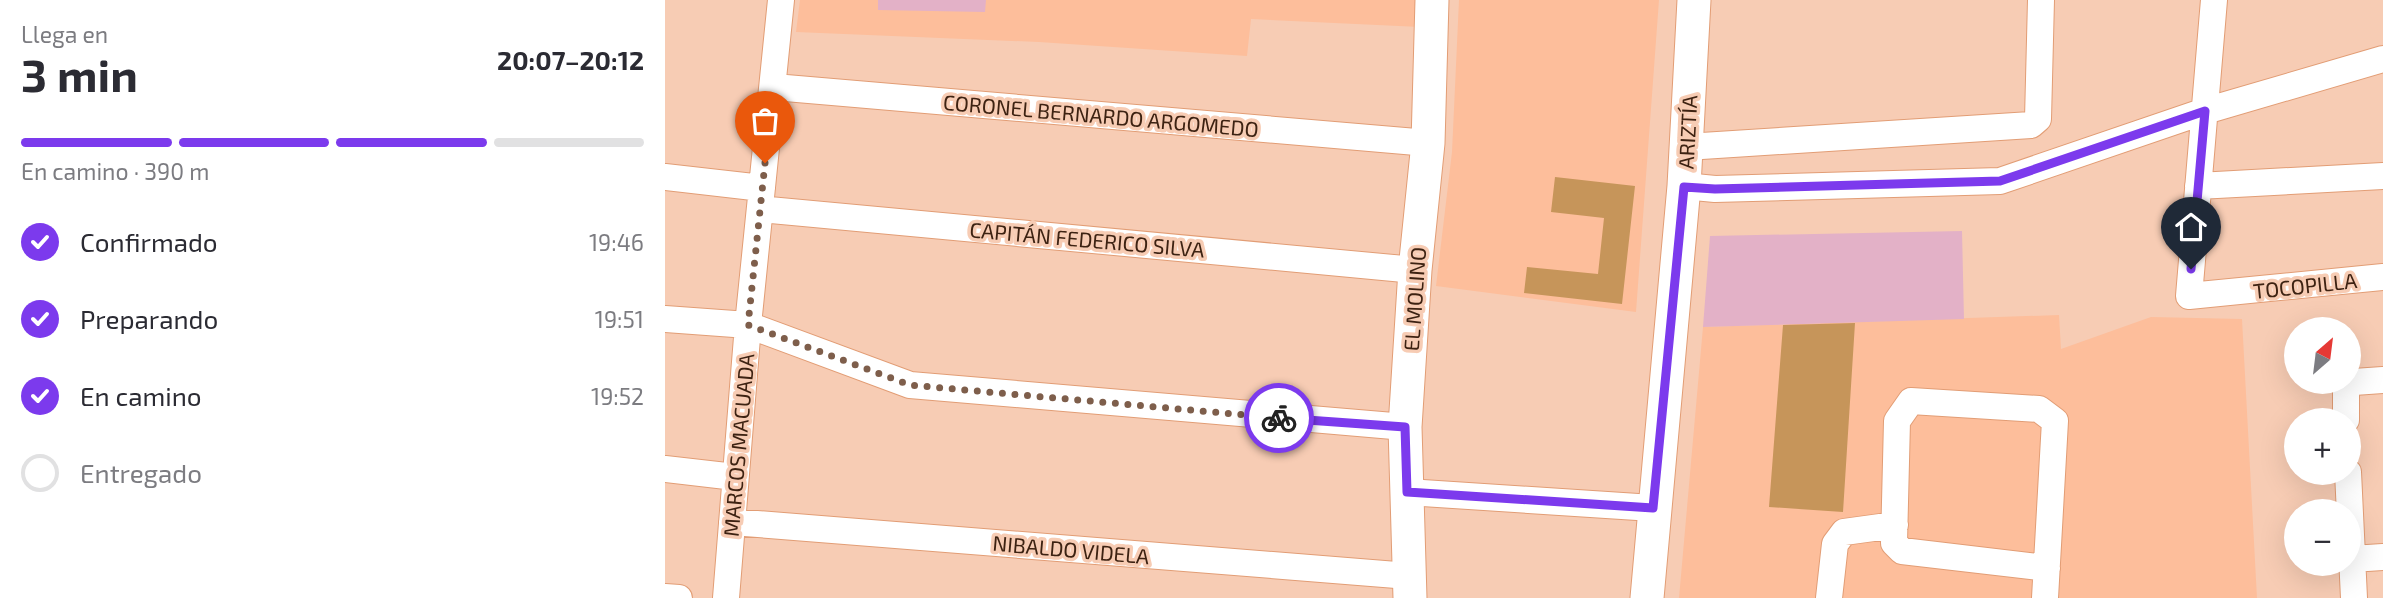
<!DOCTYPE html>
<html lang="es">
<head>
<meta charset="utf-8">
<style>
  body { margin:0; font-family:"Exo 2",sans-serif; background:#f7f7f7; color:#2b2b33; height:100vh; display:flex; flex-direction:column; font-size:26px; white-space:nowrap }
  * { box-sizing:border-box; margin:0 }
  p { font-size:23px; color:#7c7c81 }
  .icon { flex:none; width:38px; height:38px; fill:none; stroke:currentColor; stroke-width:2; stroke-linecap:round; stroke-linejoin:round }
  .map { position:relative; flex:1; overflow:hidden }
  .side { display:flex; flex-direction:column; background:#fff; width:665px }
  .side>* { flex:none }
  .needle { width:46px; rotate:28deg }
  .fabs { position:absolute; left:1619px; top:317px; display:grid; gap:14px }
  .fabs a { display:grid; place-items:center; width:77px; height:77px; border-radius:50%; background:#fff; box-shadow:0 7px 28px #0002; font-size:35px }
  .pin { position:absolute; display:grid; place-items:center; width:60px; height:60px; color:#fff; margin:-72px -30px; border-radius:50% 50% 50% 0; rotate:-45deg; box-shadow:0 0 7px #0007 }
  .pin .icon { rotate:45deg }
  .courier { position:absolute; display:grid; place-items:center; width:70px; height:70px; margin:-35px; border:5px solid #7c3aed; border-radius:50%; background:#fff; color:#222; box-shadow:0 2px 9px #0007 }
  .summary em { font-style:normal; font-weight:700 }
  .summary div { display:flex; flex-direction:column-reverse }
  .summary { display:flex; align-items:center; justify-content:space-between; height:119px; padding:0 21px }
  h1 { font-size:46px; font-weight:700; line-height:52px }
  .bar { display:grid; grid-template-columns:repeat(4,1fr); gap:10px 7px; align-content:center; height:84px; padding:0 21px }
  .bar i { height:9px; border-radius:5px; background:#e1e1e2 }
  .bar .selected { background:#7c3aed }
  .bar p { grid-column:span 4 }
  ol { padding:0 21px; list-style:none }
  li { display:flex; align-items:center; gap:21px; height:77px }
  li p { margin-inline-start:auto }
  li .icon { padding:7px; border-radius:50%; background:#7c3aed; color:#fff; stroke-width:4 }
  li:last-child { color:#7c7c81 }
  li i { width:38px; height:38px; border:4px solid #e1e1e2; border-radius:50% }
  main { display:flex; flex:1; min-height:0 }
  .map>svg:first-child { display:block }
  .built { fill:#fdbe9b }
  .green { fill:#e3b1c7 }
  .building { fill:#c6955a }
  .lines { fill:none; stroke-linecap:round; stroke-linejoin:round }
  .minor-casing { stroke:#e29d75; stroke-width:28 }
  .major-casing { stroke:#e29d75; stroke-width:35 }
  .minor { stroke:#fff; stroke-width:26 }
  .major { stroke:#fff; stroke-width:33 }
  .done { stroke:#7e5e4b; stroke-width:7; stroke-dasharray:0 12.6 }
  .route { stroke:#7c3aed; stroke-width:9 }
  .labels { text-anchor:middle; dominant-baseline:central; stroke-width:7; stroke-linejoin:round; paint-order:stroke }
  .street-label { font-size:21px; fill:#3d2212; stroke:#f7ccb4 }
</style>
</head>
<body>
<main>
<section class="side">
<div class="summary"><div><h1>3 min</h1><p>Llega en</p></div><em>20:07–20:12</em></div>
<div class="bar"><i class="selected"></i><i class="selected"></i><i class="selected"></i><i></i><p>En camino · 390 m</p></div>
<ol>
<li><svg class="icon" aria-label="check" viewBox="0 0 24 24"><path d="M5 12l5 5 9-10"/></svg>Confirmado<p>19:46</p></li>
<li><svg class="icon" aria-label="check" viewBox="0 0 24 24"><path d="M5 12l5 5 9-10"/></svg>Preparando<p>19:51</p></li>
<li><svg class="icon" aria-label="check" viewBox="0 0 24 24"><path d="M5 12l5 5 9-10"/></svg>En camino<p>19:52</p></li>
<li><i></i>Entregado</li>
</ol>
</section>
<div class="map">
<svg width="1718" height="598" viewBox="0 0 1718 598">
  <rect width="100%" height="100%" fill="#f7ccb4"/>
  <path class="built" d="M135 0H754L755 27 586 19 582 56 374 42 131 32Z
    M794 0H994L971 312 771 286 787 152Z
    M1394 315 1396 349 1486 317 1577 319 1592 598H1014L1038 327Z"/>
  <path class="green" d="M213 0H321L320 12 213 10Z
    M1297 231 1299 319 1038 327 1045 236Z"/>
  <path class="building" d="M890 177 970 186 957 304 859 293 862 267 933 274 939 218 886 212Z
    M1190 323 1178 512 1104 507 1118 325Z"/>
  <g class="lines">
    <g class="minor-casing">
      <path id="minor" d="M1549 0 1524 296 1718 277
        M109 87 763 143
        M1021 147 1366 125 1373 119 1376 0
        M0 177 97 188
        M1019 186 1050 189 1335 181 1540 111 1718 59
        M1533 186 1718 176
        M95 209 750 270
        M0 319 83 325 245 385 740 427
        M1681 420V386L1689 382 1718 380
        M0 469 70 477
        M1683 472 1689 598
        M742 492 988 508
        M67 522 744 576
        M1687 559 1718 557
        M0 597 14 598
        M61 598 83 325 116 0
        M1164 598 1170 544 1179 532 1230 525
        M1380 598 1390 421 1374 409 1246 401 1232 421 1229 543 1237 551 1382 568"/>
    </g>
    <g class="major-casing">
      <path id="major" d="M745 598 740 427 750 270 763 143 767 0
        M982 598 1019 186 1029 0"/>
    </g>
    <use href="#minor" class="minor"/>
    <use href="#major" class="major"/>
  </g>
  <g class="lines">
    <path class="done" d="M100 163 83 325 245 385 614 418"/>
    <path class="route" d="M614 418 740 427 742 492 988 508 1019 187 1050 189 1335 181 1540 111 1526 269"/>
  </g>
  <g class="labels">
    <g class="street-label">
      <text transform="translate(436 115) rotate(5)">CORONEL BERNARDO ARGOMEDO</text>
      <text transform="translate(1022 132) rotate(-87)">ARIZTÍA</text>
      <text transform="translate(422 239) rotate(5)">CAPITÁN FEDERICO SILVA</text>
      <text transform="translate(1640 285) rotate(-6)">TOCOPILLA</text>
      <text transform="translate(749 299) rotate(-86)">EL MOLINO</text>
      <text transform="translate(73 445) rotate(-85)">MARCOS MACUADA</text>
      <text transform="translate(406 549) rotate(5)">NIBALDO VIDELA</text>
    </g>
  </g>
</svg>
<div class="fabs">
<a><svg class="needle" viewBox="-14 -14 28 28"><path d="M0-13l5 13h-10z" fill="#e53935"/><path d="M0 13l5-13h-10z" fill="#7c7c81"/></svg></a>
<a>+</a>
<a>−</a>
</div>
<div class="pin" style="left:100px;top:163px;background:#ea580c"><svg class="icon" aria-label="bag" viewBox="0 0 24 24"><path d="M5 8h14l-1 12H6zM9 8a3 3 0 0 1 6 0"/></svg></div>
<div class="pin" style="left:1526px;top:269px;background:#1f2937"><svg class="icon" aria-label="home" viewBox="0 0 24 24"><path d="M3 11l9-7 9 7M6 9v11h12V9"/></svg></div>
<div class="courier" style="left:614px;top:418px"><svg class="icon" aria-label="bike" viewBox="0 0 24 24"><circle cx="6" cy="16" r="4"/><circle cx="18" cy="16" r="4"/><path d="M6 16l4-8h5l3 8M10 8l3 8H6M13 5h3"/></svg></div>
</div>
</main>
</body>
</html>
